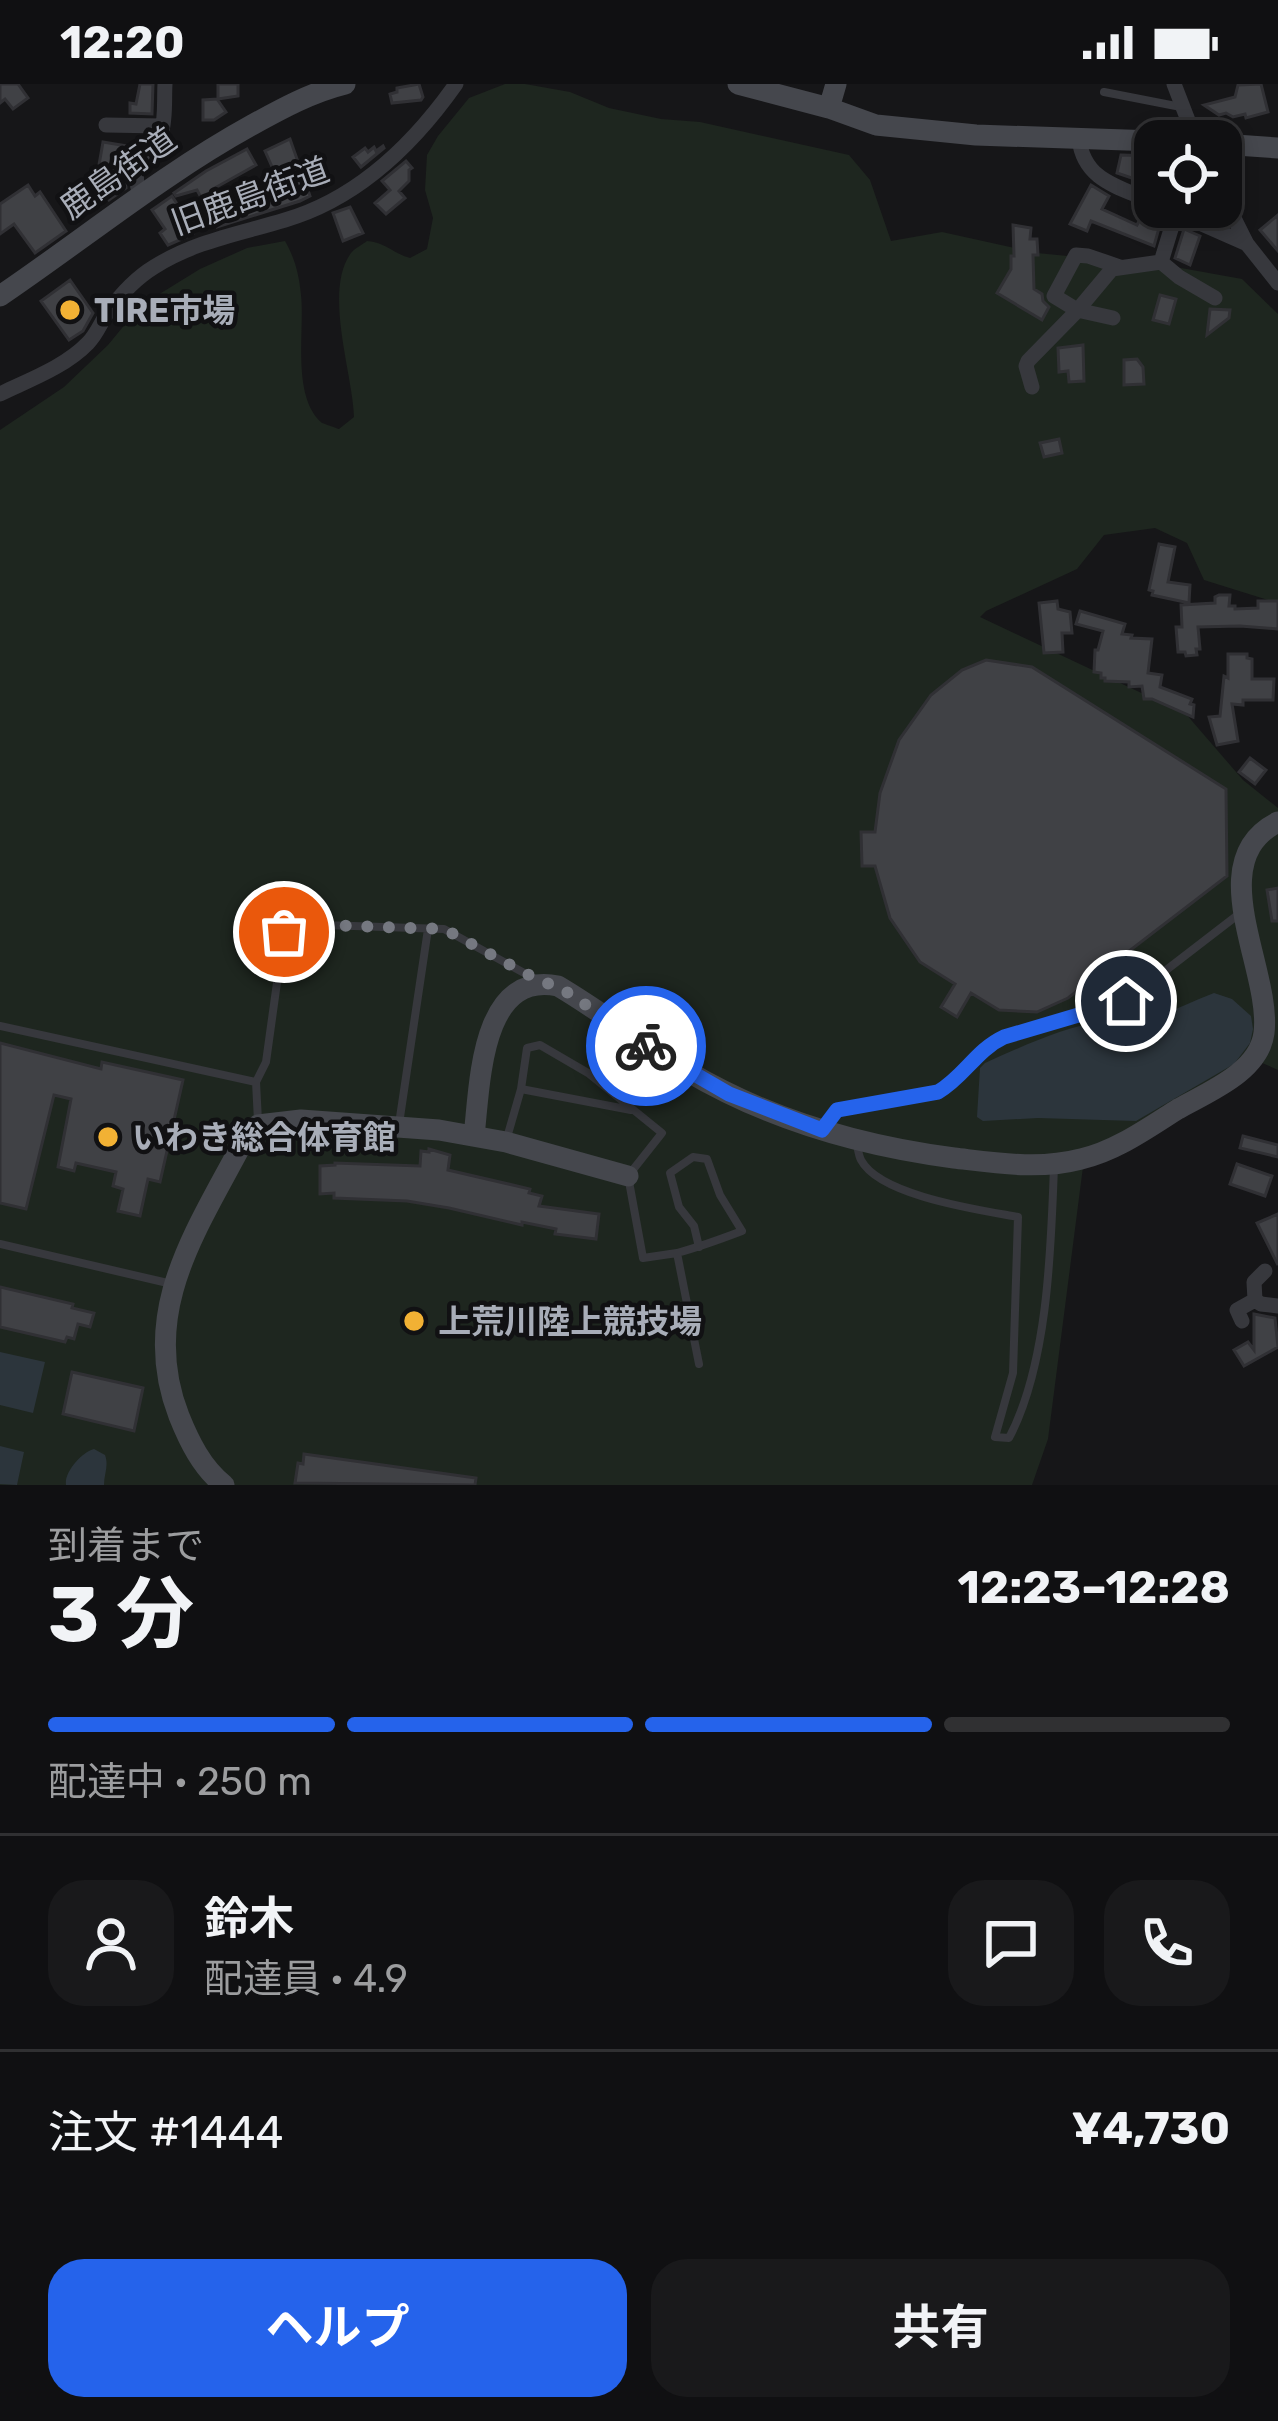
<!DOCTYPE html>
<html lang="ja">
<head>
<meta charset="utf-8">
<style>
  body { margin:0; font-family:Rubik,"Noto Sans JP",sans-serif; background:#19191b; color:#f1f3f6; height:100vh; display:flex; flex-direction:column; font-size:45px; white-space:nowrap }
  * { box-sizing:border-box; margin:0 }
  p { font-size:39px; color:#9c9d9f }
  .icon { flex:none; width:66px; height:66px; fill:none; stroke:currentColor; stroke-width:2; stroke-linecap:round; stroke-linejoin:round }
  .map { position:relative; height:1401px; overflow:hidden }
  .details { display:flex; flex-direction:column; background:#101012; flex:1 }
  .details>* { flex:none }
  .controls { position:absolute; left:1134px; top:36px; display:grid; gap:24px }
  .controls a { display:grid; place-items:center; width:108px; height:108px; border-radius:24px; background:#101012; box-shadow:0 6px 18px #0003,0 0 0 3px #303032; font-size:60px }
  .pin { position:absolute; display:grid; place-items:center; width:102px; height:102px; color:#fff; margin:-51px; border:6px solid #fff; border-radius:50%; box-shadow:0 3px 12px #0007 }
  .courier { position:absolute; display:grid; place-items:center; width:120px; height:120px; margin:-60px; border:9px solid #2563eb; border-radius:50%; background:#fff; color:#222; box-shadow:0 3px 15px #0007 }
  .headline em { font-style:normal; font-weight:700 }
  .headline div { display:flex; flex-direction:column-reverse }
  .headline { display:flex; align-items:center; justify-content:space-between; height:204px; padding:0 48px }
  h1 { font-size:78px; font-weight:700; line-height:90px }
  .bar { display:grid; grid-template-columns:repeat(4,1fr); gap:18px 12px; align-content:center; height:144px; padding:0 48px }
  .bar i { height:15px; border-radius:9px; background:#303032 }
  .bar .active { background:#2563eb }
  .bar p { grid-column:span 4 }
  .line { display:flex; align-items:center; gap:30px; padding:0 48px; border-top:3px solid #303032 }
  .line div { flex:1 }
  .round { display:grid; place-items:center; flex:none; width:126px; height:126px; border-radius:36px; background:#19191b }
  .action { display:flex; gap:24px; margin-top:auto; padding:24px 48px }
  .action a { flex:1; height:138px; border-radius:36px; background:#2563eb; color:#fff; font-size:48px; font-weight:700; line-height:138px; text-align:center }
  .action a+a { background:#19191b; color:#f1f3f6 }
  .status { display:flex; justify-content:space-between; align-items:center; height:84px; padding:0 60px; background:#101012; direction:ltr }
  .status svg { height:33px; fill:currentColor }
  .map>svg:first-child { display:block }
  .green { fill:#1e261f }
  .water { fill:#2c353c }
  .building { fill:#404145; stroke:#303034; stroke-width:3 }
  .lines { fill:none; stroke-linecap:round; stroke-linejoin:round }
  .lane { stroke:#37383d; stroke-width:8 }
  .street { stroke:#37383d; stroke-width:15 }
  .secondary { stroke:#45474d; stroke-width:21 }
  .done { stroke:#757880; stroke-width:12; stroke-dasharray:0 21.6 }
  .route { stroke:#2563eb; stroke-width:15 }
  .poi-dot { fill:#f2b134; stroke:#111113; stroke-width:4.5 }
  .labels { text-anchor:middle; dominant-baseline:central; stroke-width:9; stroke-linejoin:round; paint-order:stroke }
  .street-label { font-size:33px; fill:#a8adb8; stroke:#111113 }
  .poi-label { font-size:33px; font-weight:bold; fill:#a8adb8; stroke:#111113; text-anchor:start }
</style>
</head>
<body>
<div class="status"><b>12:20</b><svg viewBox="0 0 49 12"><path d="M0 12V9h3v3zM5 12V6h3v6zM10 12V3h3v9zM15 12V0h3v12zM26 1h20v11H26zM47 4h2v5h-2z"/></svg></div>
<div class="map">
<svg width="1278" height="1401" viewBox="0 0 1278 1401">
  <rect width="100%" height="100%" fill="#161618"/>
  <path class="green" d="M505 0H525L570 8 609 24 661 35 700 38 849 71 870 96 891 157 942 148 1037 169 1170 182 1242 195 1278 230V519L1204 496 1187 459 1155 444 1104 451 1077 485 986 527 980 533 1186 630 1243 696 1278 724V986L1253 975 1084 1075 1048 1355 1032 1401H0V346L64 303 108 261 136 227 153 214 200 185 247 164 285 157C295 175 299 190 301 211 305 245 291 313 322 339 323 339 338 345 339 345L354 333C353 290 323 207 351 169 355 164 362 161 367 157 385 158 392 169 410 174L427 165 433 134 425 106 427 71 438 52 469 14Z"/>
  <path class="water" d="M1214 909 1232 915 1251 932 1253 945 1250 959 1234 980 1136 1037 1038 1034 983 1037 977 1033 980 984 985 979C1023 962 1063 943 1104 937 1120 934 1135 940 1151 935 1173 927 1193 917 1214 909Z
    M0 1268 45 1278 33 1329 0 1321Z
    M0 1362 24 1368 17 1401 0 1400Z
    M94 1365 105 1371C109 1382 104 1390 104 1401H66C64 1388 82 1368 94 1365Z"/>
  <path class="building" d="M0 0H18L28 14 13 25 5 15 0 19Z
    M140 0H153L152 30 130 29V19L136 20Z
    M218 0H238V12L218 15Z
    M419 0 423 13 421 16 392 19 390 10 397 8V4Z
    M1261 0 1268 28 1246 34 1245 30 1233 33 1226 29 1219 31 1204 21 1235 13 1238 1Z
    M217 15 226 28 214 36H203V16Z
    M290 55 310 112 300 117 217 143 197 106 176 112 174 109 206 87 247 65 256 81 213 105 223 123 281 103 265 67Z
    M103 58 133 63 125 89 126 104 109 116 96 98Z
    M383 62 384 64 361 83 353 73 365 64 368 68 374 63 376 67Z
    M1121 71 1155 72V102L1117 89Z
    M406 77 412 84 409 86V97L399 107 405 114 386 130 375 119 390 106 382 97Z
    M28 101 35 112 40 108 66 147 35 169 14 140 0 150V120Z
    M1091 101 1109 112 1102 125 1137 141 1144 127 1161 137 1154 162 1091 137 1087 147 1070 140Z
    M172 112 181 126 178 128 193 150 168 161 160 149 165 145 152 126Z
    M350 123 363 149 343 157 333 129Z
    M1278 131V167L1260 146Z
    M1013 141 1031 144 1030 155H1037L1038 171H1033L1034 205 1042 210 1043 217 1049 223 1042 236 997 209 1011 185V172H1014Z
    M1184 145 1200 152 1190 181 1175 174Z
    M70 196 93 229 83 247 69 256 41 217Z
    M1160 211 1176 215 1169 240 1153 236Z
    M1210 225 1230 226 1229 234 1207 251Z
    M1083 261 1084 297 1069 298 1068 287 1059 288 1058 264Z
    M1137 275 1143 283 1144 300 1124 301V276Z
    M1059 355 1062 369 1044 373 1040 359Z
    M1159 460 1175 463 1168 498 1190 501 1189 519 1152 511 1153 507 1149 506Z
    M1219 511H1230L1229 522H1235V525L1258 524V517H1278V545L1240 542 1198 543 1200 565H1196L1197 571 1186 572 1185 568H1178L1176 543H1182L1181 521 1215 519V513Z
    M1057 517 1058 525 1070 528 1072 549H1062L1063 568 1044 569 1039 519Z
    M1080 527 1125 540 1122 550 1132 551 1131 554 1152 555 1148 589 1162 591 1160 603 1192 615 1190 620 1194 621 1193 633 1152 615H1144L1142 602 1129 603V598L1105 597V594H1101V589L1094 588 1095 566H1098L1103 547 1076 540Z
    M1228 570H1247V574L1252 575V595H1274L1273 616H1243V621L1232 620 1238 657 1217 661 1209 633 1220 632 1224 592 1228 594Z
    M986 576 1032 583 1226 705 1227 792 1068 914 1037 928 999 926 971 909 957 933 941 923 955 900 920 878 890 834 875 782H862L861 748H875L880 709 899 656 931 611 962 586Z
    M1250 674 1266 686 1255 700 1239 688Z
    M1278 804V837H1272L1267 806Z
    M0 959 101 985 102 978 183 996 160 1098 148 1095 140 1132 118 1127 123 1105 113 1102 116 1088 76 1079 74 1087 58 1083 71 1015 54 1011 26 1125 0 1119Z
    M1243 1052 1278 1061V1073L1240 1064Z
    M429 1065 450 1071 448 1086 530 1105 529 1109 542 1112 539 1122 599 1130 596 1155 555 1150 556 1145 522 1138V1141L449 1124 407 1117 334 1114V1109L320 1110V1082L335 1081V1079L420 1082 421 1067 429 1068Z
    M1237 1080 1272 1092 1265 1112 1230 1100Z
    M1278 1130V1181L1257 1139Z
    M0 1203 73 1220 72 1224 94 1229 90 1243 78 1240 74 1255 67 1253 65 1258 0 1243Z
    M1254 1230 1275 1234 1278 1263 1244 1282 1234 1266 1248 1258 1254 1266Z
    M72 1288 143 1304 134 1347 63 1330Z
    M304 1370 476 1394 475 1401 295 1399 298 1379 303 1380Z"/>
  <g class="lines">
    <path class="lane" d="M1104 8 1181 23
      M0 942 256 998
      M521 1005 631 1026
      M258 1037 256 998 266 978 284 848 293 840 444 845 535 895
      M399 1040 428 845
      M823 1044 837 1026 938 1008 959 992 987 961 1004 953 1126 917 1239 830
      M506 1057 521 1005 527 964 540 961 588 989 662 1049 628 1092 643 1174 677 1169 699 1280
      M856 1057C858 1063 858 1070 861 1076 880 1112 980 1126 1018 1133L1013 1289 995 1353 1009 1354C1048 1280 1051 1165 1054 1082
      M0 1160 172 1200
      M677 1169C699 1163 721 1155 742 1147L720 1111 707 1075 693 1073 670 1089 679 1123 694 1142 699 1163"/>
    <path class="street" d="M1174 0 1196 57
      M106 41 162 42
      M1079 55C1084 98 1121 103 1155 119
      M1221 108 1247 160
      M141 112C126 78 152 77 161 50 166 35 164 16 165 0
      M1163 123 1247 160 1278 199
      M1161 178 1176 129
      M1113 234 1077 226 1054 212 1076 171 1088 172 1120 183
      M1032 303 1026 282 1028 277 1076 228 1112 185 1161 178 1179 193 1215 214
      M0 310C29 296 65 283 88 259 97 250 101 238 108 228 121 210 136 194 154 183 195 157 239 150 285 136 357 115 413 61 456 0
      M1265 1187 1254 1198 1255 1216 1261 1220 1278 1222
      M1242 1237 1237 1226 1255 1216"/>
    <path class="secondary" d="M738 0 829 24 876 41 976 51 1155 57
      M829 24 836 0
      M1221 60 1278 64
      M0 212C84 155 163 90 252 41 281 25 312 8 345 0
      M474 1052C480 1002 480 886 558 902 602 928 643 960 687 987 768 1035 861 1062 954 1074 997 1079 1039 1086 1081 1075 1116 1067 1148 1044 1178 1025 1208 1008 1259 988 1264 949 1272 886 1200 777 1278 738
      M224 1401C202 1384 189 1357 179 1332 138 1227 197 1146 244 1056L258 1041 301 1036 439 1046 506 1058 628 1092"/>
  </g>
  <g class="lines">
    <path class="done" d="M284 848 293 840 444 845 542 898 558 902 646 962"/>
    <path class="route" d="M646 962 729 1010 822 1046 837 1026 938 1008C964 993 976 966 1004 953L1126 917"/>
  </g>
  <g class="poi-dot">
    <circle cx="70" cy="226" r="12"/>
    <circle cx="108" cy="1053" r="12"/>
    <circle cx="414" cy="1237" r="12"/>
  </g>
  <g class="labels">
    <g class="street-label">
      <text transform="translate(118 89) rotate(-35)">鹿島街道</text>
      <text transform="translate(250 112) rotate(-20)">旧鹿島街道</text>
    </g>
    <g class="poi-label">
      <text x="94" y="226">TIRE市場</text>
      <text x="132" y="1053">いわき総合体育館</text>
      <text x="438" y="1237">上荒川陸上競技場</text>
    </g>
  </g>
</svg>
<div class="controls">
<a><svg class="icon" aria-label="locate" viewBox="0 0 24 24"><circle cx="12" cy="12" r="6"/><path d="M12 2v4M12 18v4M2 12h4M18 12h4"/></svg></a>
</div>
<div class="pin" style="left:284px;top:848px;background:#ea580c"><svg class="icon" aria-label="bag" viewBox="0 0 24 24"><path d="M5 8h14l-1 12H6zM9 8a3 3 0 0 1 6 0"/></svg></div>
<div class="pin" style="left:1126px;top:917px;background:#1f2937"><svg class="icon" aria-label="home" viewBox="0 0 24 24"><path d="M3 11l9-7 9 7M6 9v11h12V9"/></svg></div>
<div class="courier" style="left:646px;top:962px"><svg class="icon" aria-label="bike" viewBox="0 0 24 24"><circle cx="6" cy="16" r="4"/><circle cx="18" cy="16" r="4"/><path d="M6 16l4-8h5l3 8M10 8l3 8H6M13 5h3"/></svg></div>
</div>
<section class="details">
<div class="headline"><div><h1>3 分</h1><p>到着まで</p></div><em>12:23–12:28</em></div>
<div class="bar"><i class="active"></i><i class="active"></i><i class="active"></i><i></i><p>配達中 · 250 m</p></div>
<div class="line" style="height:216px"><a class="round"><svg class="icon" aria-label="person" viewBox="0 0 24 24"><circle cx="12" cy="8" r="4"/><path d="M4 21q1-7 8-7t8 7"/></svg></a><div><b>鈴木</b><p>配達員 · 4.9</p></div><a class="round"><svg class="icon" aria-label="chat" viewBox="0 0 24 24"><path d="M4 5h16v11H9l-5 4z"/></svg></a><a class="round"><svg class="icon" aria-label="phone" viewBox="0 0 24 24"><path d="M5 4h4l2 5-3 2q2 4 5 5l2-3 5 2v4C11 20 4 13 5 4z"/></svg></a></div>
<div class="line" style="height:156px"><div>注文 #1444</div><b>¥4,730</b></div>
<div class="action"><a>ヘルプ</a><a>共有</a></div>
</section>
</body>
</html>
